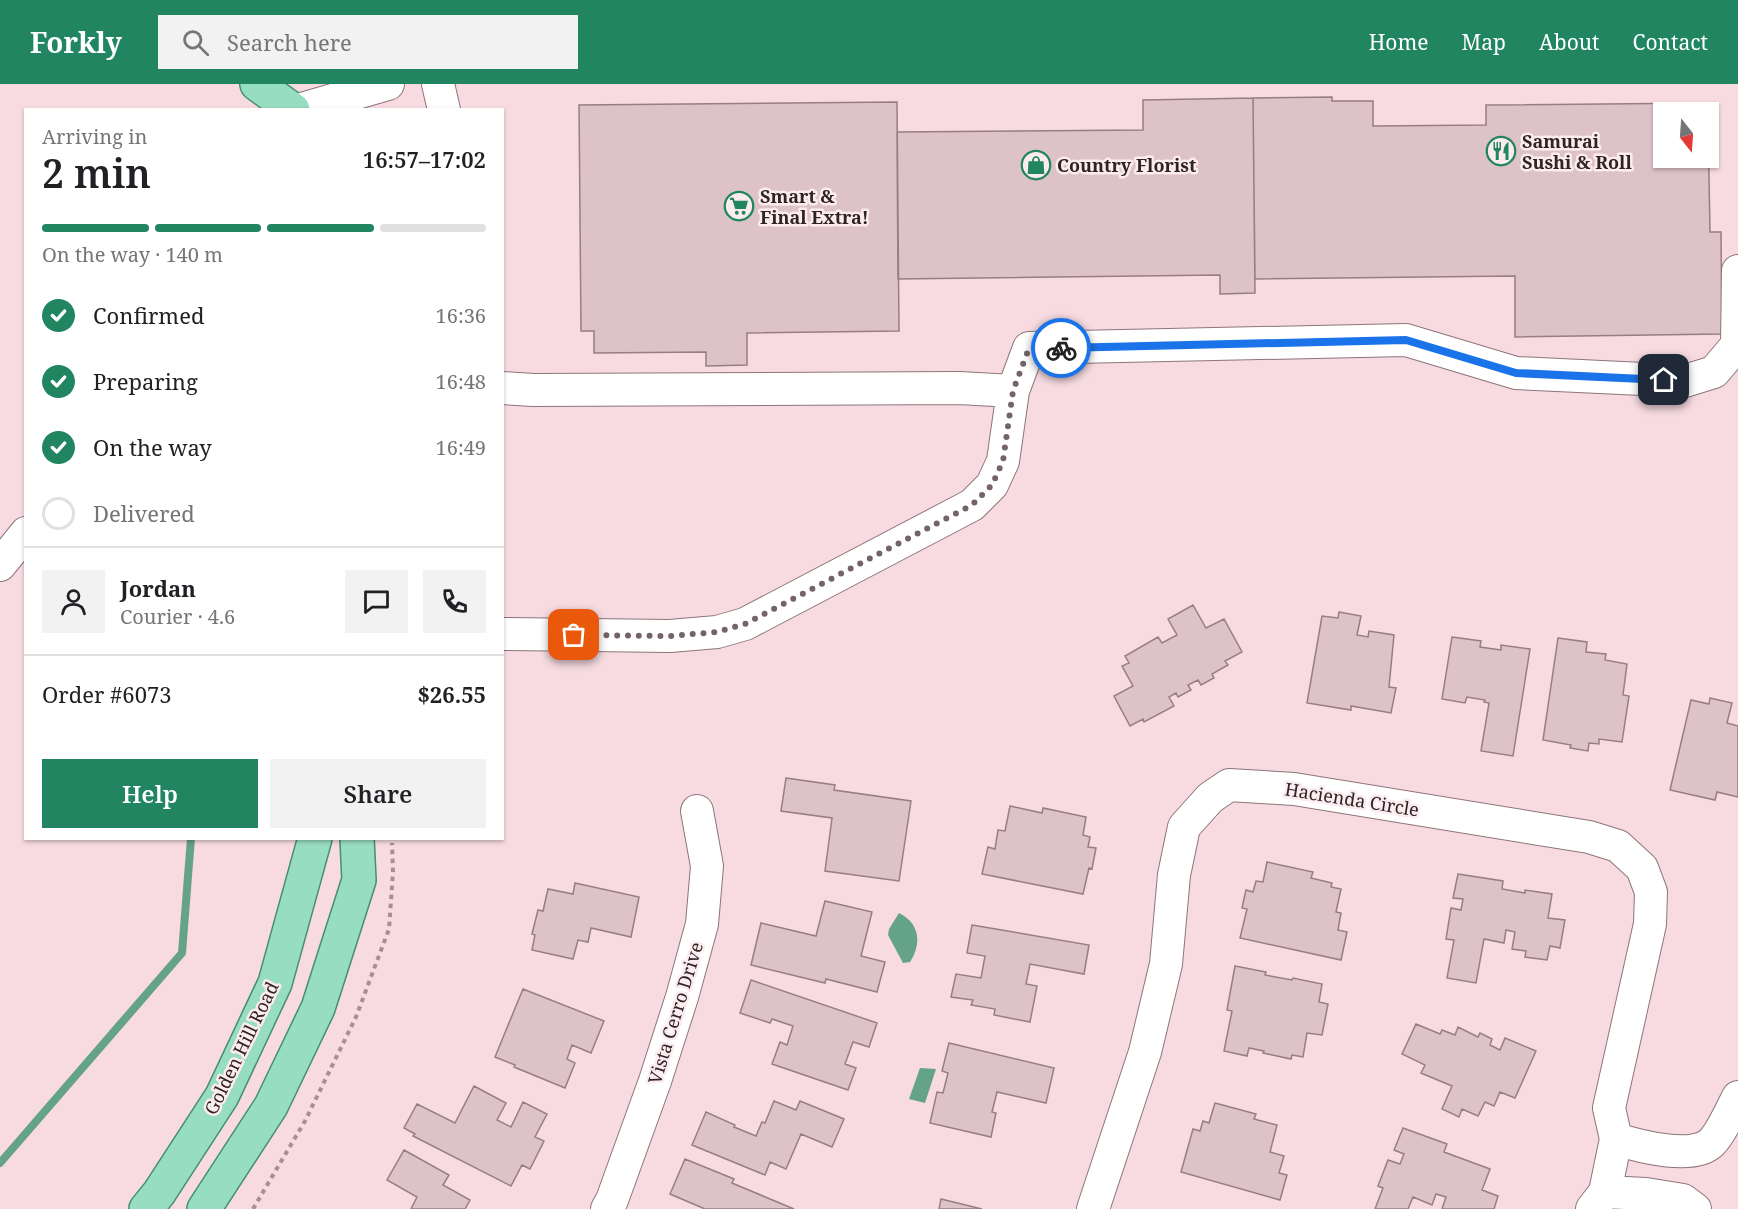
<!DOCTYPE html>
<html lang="en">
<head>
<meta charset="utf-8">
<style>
  body { margin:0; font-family:"Noto Serif",serif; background:#f2f2f2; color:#202124; height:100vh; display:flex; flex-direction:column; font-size:22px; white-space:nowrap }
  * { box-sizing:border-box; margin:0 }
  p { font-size:20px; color:#757577 }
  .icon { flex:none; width:33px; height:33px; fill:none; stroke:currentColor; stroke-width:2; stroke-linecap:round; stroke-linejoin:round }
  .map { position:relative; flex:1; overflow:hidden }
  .drawer { position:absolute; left:24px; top:24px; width:480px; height:732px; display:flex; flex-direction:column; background:#fff; border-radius:0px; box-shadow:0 2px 4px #0004 }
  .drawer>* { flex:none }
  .needle { width:39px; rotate:163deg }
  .tools { position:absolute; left:1653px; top:18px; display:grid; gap:12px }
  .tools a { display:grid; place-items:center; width:66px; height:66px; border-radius:0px; background:#fff; box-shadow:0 2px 4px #0004; font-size:30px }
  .pin { position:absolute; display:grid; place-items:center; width:51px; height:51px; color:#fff; margin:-26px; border-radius:12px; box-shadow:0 3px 9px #0006 }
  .courier { position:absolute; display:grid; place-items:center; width:60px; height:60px; margin:-30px; border:4px solid #1a73e8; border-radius:50%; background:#fff; color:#222; box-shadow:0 2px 8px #0007 }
  .summary em { font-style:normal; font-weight:600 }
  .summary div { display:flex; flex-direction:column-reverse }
  .summary { display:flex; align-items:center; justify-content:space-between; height:102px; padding:0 18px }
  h1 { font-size:39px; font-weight:600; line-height:45px }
  .bar { display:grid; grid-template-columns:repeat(4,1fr); gap:9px 6px; align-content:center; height:72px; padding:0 18px }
  .bar i { height:8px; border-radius:4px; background:#e0e0e0 }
  .bar .on { background:#208560 }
  .bar p { grid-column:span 4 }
  .line { display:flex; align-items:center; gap:15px; padding:0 18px; border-top:2px solid #e0e0e0 }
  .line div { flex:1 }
  .round { display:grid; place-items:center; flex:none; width:63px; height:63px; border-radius:0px; background:#f2f2f2 }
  ol { padding:0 18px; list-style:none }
  li { display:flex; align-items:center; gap:18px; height:66px }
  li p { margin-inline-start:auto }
  li .icon { padding:6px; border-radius:50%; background:#208560; color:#fff; stroke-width:4 }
  li:last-child { color:#757577 }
  li i { width:33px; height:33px; border:3px solid #e0e0e0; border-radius:50% }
  .button { display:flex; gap:12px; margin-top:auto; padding:12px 18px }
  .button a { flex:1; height:69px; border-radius:0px; background:#208560; color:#fff; font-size:24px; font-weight:600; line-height:69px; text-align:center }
  .button a+a { background:#f2f2f2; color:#202124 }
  header { display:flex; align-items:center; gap:36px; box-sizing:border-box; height:84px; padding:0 30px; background:#208560; color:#fff }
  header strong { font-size:28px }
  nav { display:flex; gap:33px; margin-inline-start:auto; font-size:21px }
  .search { width:420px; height:54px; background:#f2f2f2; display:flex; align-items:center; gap:15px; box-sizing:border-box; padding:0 21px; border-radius:0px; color:#757577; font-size:22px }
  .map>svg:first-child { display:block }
  .water { fill:#65a386 }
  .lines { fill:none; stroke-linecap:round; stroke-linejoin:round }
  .stream { stroke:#65a386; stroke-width:8 }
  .building { fill:#ddc2c7; stroke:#967e83; stroke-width:1.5 }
  .minor-casing { stroke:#8d757a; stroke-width:34 }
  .major-casing { stroke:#458e6f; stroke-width:36 }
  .path { stroke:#a48f94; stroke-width:4; stroke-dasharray:4.5 4.5; stroke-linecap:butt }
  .minor { stroke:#fff; stroke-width:32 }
  .major { stroke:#97ddc1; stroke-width:33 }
  .done { stroke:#746467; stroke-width:6; stroke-dasharray:0 10.8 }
  .route { stroke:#1a73e8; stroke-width:8 }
  .labels { text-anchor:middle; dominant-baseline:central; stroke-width:5; stroke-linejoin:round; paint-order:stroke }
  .poi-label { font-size:18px; font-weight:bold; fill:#2e2426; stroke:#fcebef; text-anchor:start }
  .street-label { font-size:18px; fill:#2e2426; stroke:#fcebef }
</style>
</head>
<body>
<header>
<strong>Forkly</strong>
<div class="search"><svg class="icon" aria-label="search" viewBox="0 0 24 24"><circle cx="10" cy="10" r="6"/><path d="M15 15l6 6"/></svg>Search here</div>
<nav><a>Home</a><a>Map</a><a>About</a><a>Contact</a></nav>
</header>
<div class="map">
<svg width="1738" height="1125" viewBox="0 0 1738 1125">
  <rect width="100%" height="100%" fill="#f7dbe1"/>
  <path class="water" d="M899 829C920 839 922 860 910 878L903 879 888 851 889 845Z
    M920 984 936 985 925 1019 909 1015Z"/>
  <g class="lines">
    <path class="stream" d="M0 1079 182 869 191 754"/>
  </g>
  <path class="building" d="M1332 13V17H1373V42L1486 41V21L1708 19V28H1664V74H1708V37L1710 148H1721L1722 250 1515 253V192L1255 195 1253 14Z
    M1253 14 1255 209 1220 210V191L898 195 897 48 1143 46V16Z
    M897 18 899 247 747 249V281L706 282V268L594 269V247H581L579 21Z
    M1193 521 1206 544 1224 535 1242 568 1225 577 1228 581 1212 590 1214 594 1201 601 1198 596 1188 601 1191 606 1178 613 1176 609 1169 613 1174 622 1144 638 1143 635 1130 642 1114 612 1133 602 1122 582 1129 579 1125 572 1158 553 1162 559 1177 551 1168 535Z
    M1339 528 1361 532 1357 551 1368 553 1369 547 1394 551 1389 603 1396 604 1391 629 1351 622V626L1307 619 1322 532 1338 534Z
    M1452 553 1481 557 1480 563 1501 566V561L1530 565 1513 672 1481 667 1489 619 1484 618 1485 616 1467 613 1465 619 1442 615Z
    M1558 554 1587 558 1586 568 1606 570 1605 576 1627 580 1623 611 1629 612 1622 658 1599 655V660L1589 659 1588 667 1570 664 1571 661 1543 656Z
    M1710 614 1732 619 1727 639 1738 642V713L1717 708 1715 716 1670 706 1691 616 1709 620Z
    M786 694 835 701 834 706 911 717 899 797 825 787 832 734 781 727Z
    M1010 722 1042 729 1043 724 1086 733 1083 751 1090 753 1088 763 1096 764 1092 785 1089 784 1083 810 982 790 988 763 995 765 998 746 1005 747Z
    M1267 778 1313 788 1311 794 1332 799 1331 803 1341 805 1336 828 1341 829 1338 846 1347 848 1341 876 1240 854 1247 825 1242 824 1246 806 1253 808 1256 797 1263 798Z
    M1458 790 1503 797 1502 805 1525 809V806L1552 810 1548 834 1565 836 1560 864 1550 862 1547 876 1525 873 1526 867 1512 865 1515 848 1506 846 1504 859 1484 855 1476 899 1447 894 1454 856 1446 855 1451 824 1461 826 1463 815 1453 814Z
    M575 799 639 813 631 853 591 844 588 858 578 856 573 875 532 866 535 851 532 850 538 826 543 827 548 805 573 810Z
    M825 817 872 828 861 872 885 878 877 908 826 895 825 899 751 881 761 839 816 852Z
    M972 841 1089 861 1084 890 1030 880 1026 900 1037 902 1030 938 994 931 995 925 971 921 973 916 951 913 956 890 981 894 985 872 967 869Z
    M1235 882 1266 888 1265 891 1292 896 1293 894 1322 900 1319 918 1328 920 1322 951 1307 949 1303 973 1292 971 1291 975 1263 969 1264 967 1249 964 1247 972 1224 967 1232 927 1227 926Z
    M751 896 877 939 869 963 853 958 845 980 856 984 848 1006 772 980 780 958 787 961 793 942 772 935 770 939 740 929Z
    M523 905 604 937 591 969 572 961 567 975 575 979 565 1004 514 983 515 981 495 973Z
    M1416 940 1440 950 1442 946 1455 951 1458 943 1478 953 1480 949 1492 955 1490 961 1500 966 1505 954 1536 967 1515 1014 1500 1008 1494 1022 1485 1018 1478 1032 1462 1025 1459 1033 1442 1025 1452 1002 1421 989 1425 981 1402 970Z
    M949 959 1054 984 1046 1019 997 1008 992 1028 996 1029 991 1053 930 1039 937 1008 943 1009 948 989 942 987Z
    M474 1002 506 1019 497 1036 511 1043 523 1018 547 1030 535 1053 544 1057 530 1085 522 1081 511 1102 413 1052 415 1050 404 1044 417 1020 455 1039Z
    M774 1017 796 1026 800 1017 844 1035 832 1063 801 1050 786 1085 770 1078 765 1091 692 1061 706 1028 735 1041 734 1043 756 1052 762 1038 765 1039Z
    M1215 1019 1256 1030 1254 1035 1277 1041 1270 1068 1284 1072 1279 1089 1287 1091 1280 1116 1181 1088 1193 1045 1200 1047 1203 1037 1209 1039Z
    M1403 1044 1447 1060 1444 1068 1490 1085 1482 1106 1498 1112 1494 1125H1442L1446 1113 1436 1110 1432 1121 1413 1113 1408 1125H1375L1383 1104 1378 1102 1388 1076 1400 1080 1404 1070 1394 1066Z
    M404 1066 449 1091 443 1101 470 1116 465 1125H411L417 1113 387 1096Z
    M685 1075 734 1095 732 1099 794 1125H705L670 1110Z
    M941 1115 982 1125H939Z"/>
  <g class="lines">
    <g class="minor-casing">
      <path id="minor" d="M438 0 444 26
        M298 26 388 0
        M502 304 533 306 959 304 1013 307
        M0 481 26 449
        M502 550 670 552 717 548 745 540 972 421 992 401 1003 377 1013 307 1029 264 1406 256 1516 289 1685 297 1714 288 1737 261 1738 187
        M1616 1055C1638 1062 1694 1077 1712 1058 1722 1048 1731 1026 1738 1013
        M1605 1108 1646 1110 1683 1116 1695 1125
        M607 1125 612 1116 655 997 682 913 702 840 707 782 697 727
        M1093 1125 1145 968 1166 880 1174 791 1184 743 1210 714 1229 701 1294 705 1589 753 1618 762 1642 784 1651 808 1650 840 1609 1024 1616 1055 1605 1108 1592 1125"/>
    </g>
    <g class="major-casing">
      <path id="major" d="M257 0 293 26
        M146 1125 159 1109 222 1012 275 899 315 754
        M204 1125 271 1022 318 924 359 796 357 754"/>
    </g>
    <path class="path" d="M253 1125 305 1037 356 933 389 845 393 788 392 759"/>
    <use href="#minor" class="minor"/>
    <use href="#major" class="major"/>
  </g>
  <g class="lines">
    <path class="done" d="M574 551 670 552 717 548 745 540 972 421 992 401 1003 377 1013 307 1029 264H1061"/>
    <path class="route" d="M1061 264 1406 256 1516 289 1664 296"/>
  </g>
  <defs>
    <g id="restaurant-ring" transform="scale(1.5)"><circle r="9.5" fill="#fcebef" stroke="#208560" stroke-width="1.5"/><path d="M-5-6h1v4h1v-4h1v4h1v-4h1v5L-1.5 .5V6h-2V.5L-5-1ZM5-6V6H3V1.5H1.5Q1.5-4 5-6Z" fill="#208560"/></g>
    <g id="shop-ring" transform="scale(1.5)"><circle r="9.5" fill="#fcebef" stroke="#208560" stroke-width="1.5"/><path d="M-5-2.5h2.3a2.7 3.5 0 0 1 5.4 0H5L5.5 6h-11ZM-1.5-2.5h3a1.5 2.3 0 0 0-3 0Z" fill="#208560"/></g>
    <g id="supermarket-ring" transform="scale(1.5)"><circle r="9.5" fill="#fcebef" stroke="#208560" stroke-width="1.5"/><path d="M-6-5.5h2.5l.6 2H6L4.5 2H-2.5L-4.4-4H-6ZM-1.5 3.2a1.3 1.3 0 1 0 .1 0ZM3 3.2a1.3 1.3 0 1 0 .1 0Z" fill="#208560"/></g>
  </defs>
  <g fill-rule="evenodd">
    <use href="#restaurant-ring" x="1501" y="67"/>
    <use href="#shop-ring" x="1036" y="81"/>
    <use href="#supermarket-ring" x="739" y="122"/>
  </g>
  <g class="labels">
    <g class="poi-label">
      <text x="1522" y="57">Samurai<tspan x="1522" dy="21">Sushi &amp; Roll</tspan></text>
      <text x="1057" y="81">Country Florist</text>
      <text x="760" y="112">Smart &amp;<tspan x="760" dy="21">Final Extra!</tspan></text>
    </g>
    <g class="street-label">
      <text transform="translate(1352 715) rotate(9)">Hacienda Circle</text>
      <text transform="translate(675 929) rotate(-73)">Vista Cerro Drive</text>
      <text transform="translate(241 964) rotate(-64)">Golden Hill Road</text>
    </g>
  </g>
</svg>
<div class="tools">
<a><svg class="needle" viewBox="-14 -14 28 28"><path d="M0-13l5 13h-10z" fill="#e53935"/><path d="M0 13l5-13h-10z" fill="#757577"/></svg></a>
</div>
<div class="pin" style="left:574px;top:551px;background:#ea580c"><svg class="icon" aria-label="bag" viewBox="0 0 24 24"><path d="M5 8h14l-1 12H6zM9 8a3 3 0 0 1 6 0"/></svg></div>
<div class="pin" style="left:1664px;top:296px;background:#1f2937"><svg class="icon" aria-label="home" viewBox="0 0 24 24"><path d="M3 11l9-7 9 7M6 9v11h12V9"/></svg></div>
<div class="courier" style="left:1061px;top:264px"><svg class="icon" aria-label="bike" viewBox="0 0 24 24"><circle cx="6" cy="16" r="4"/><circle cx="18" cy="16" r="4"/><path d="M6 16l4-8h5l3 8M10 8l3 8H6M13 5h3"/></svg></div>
<section class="drawer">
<div class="summary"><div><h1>2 min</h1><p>Arriving in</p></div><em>16:57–17:02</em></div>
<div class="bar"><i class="on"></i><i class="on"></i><i class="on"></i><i></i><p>On the way · 140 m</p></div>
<ol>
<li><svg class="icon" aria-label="check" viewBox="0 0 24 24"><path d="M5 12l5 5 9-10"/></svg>Confirmed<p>16:36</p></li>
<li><svg class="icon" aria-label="check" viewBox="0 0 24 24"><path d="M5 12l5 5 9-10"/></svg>Preparing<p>16:48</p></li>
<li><svg class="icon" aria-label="check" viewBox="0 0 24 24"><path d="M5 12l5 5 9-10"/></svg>On the way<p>16:49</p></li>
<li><i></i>Delivered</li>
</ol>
<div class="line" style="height:108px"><a class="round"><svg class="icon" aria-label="person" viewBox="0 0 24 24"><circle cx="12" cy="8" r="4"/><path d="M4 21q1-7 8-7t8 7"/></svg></a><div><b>Jordan</b><p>Courier · 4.6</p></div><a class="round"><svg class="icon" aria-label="chat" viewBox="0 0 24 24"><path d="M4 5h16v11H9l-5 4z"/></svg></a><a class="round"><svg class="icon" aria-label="phone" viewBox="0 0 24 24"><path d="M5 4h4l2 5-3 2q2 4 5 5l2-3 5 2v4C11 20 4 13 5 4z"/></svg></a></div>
<div class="line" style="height:78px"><div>Order #6073</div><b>$26.55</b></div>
<div class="button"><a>Help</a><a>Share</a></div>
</section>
</div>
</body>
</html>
